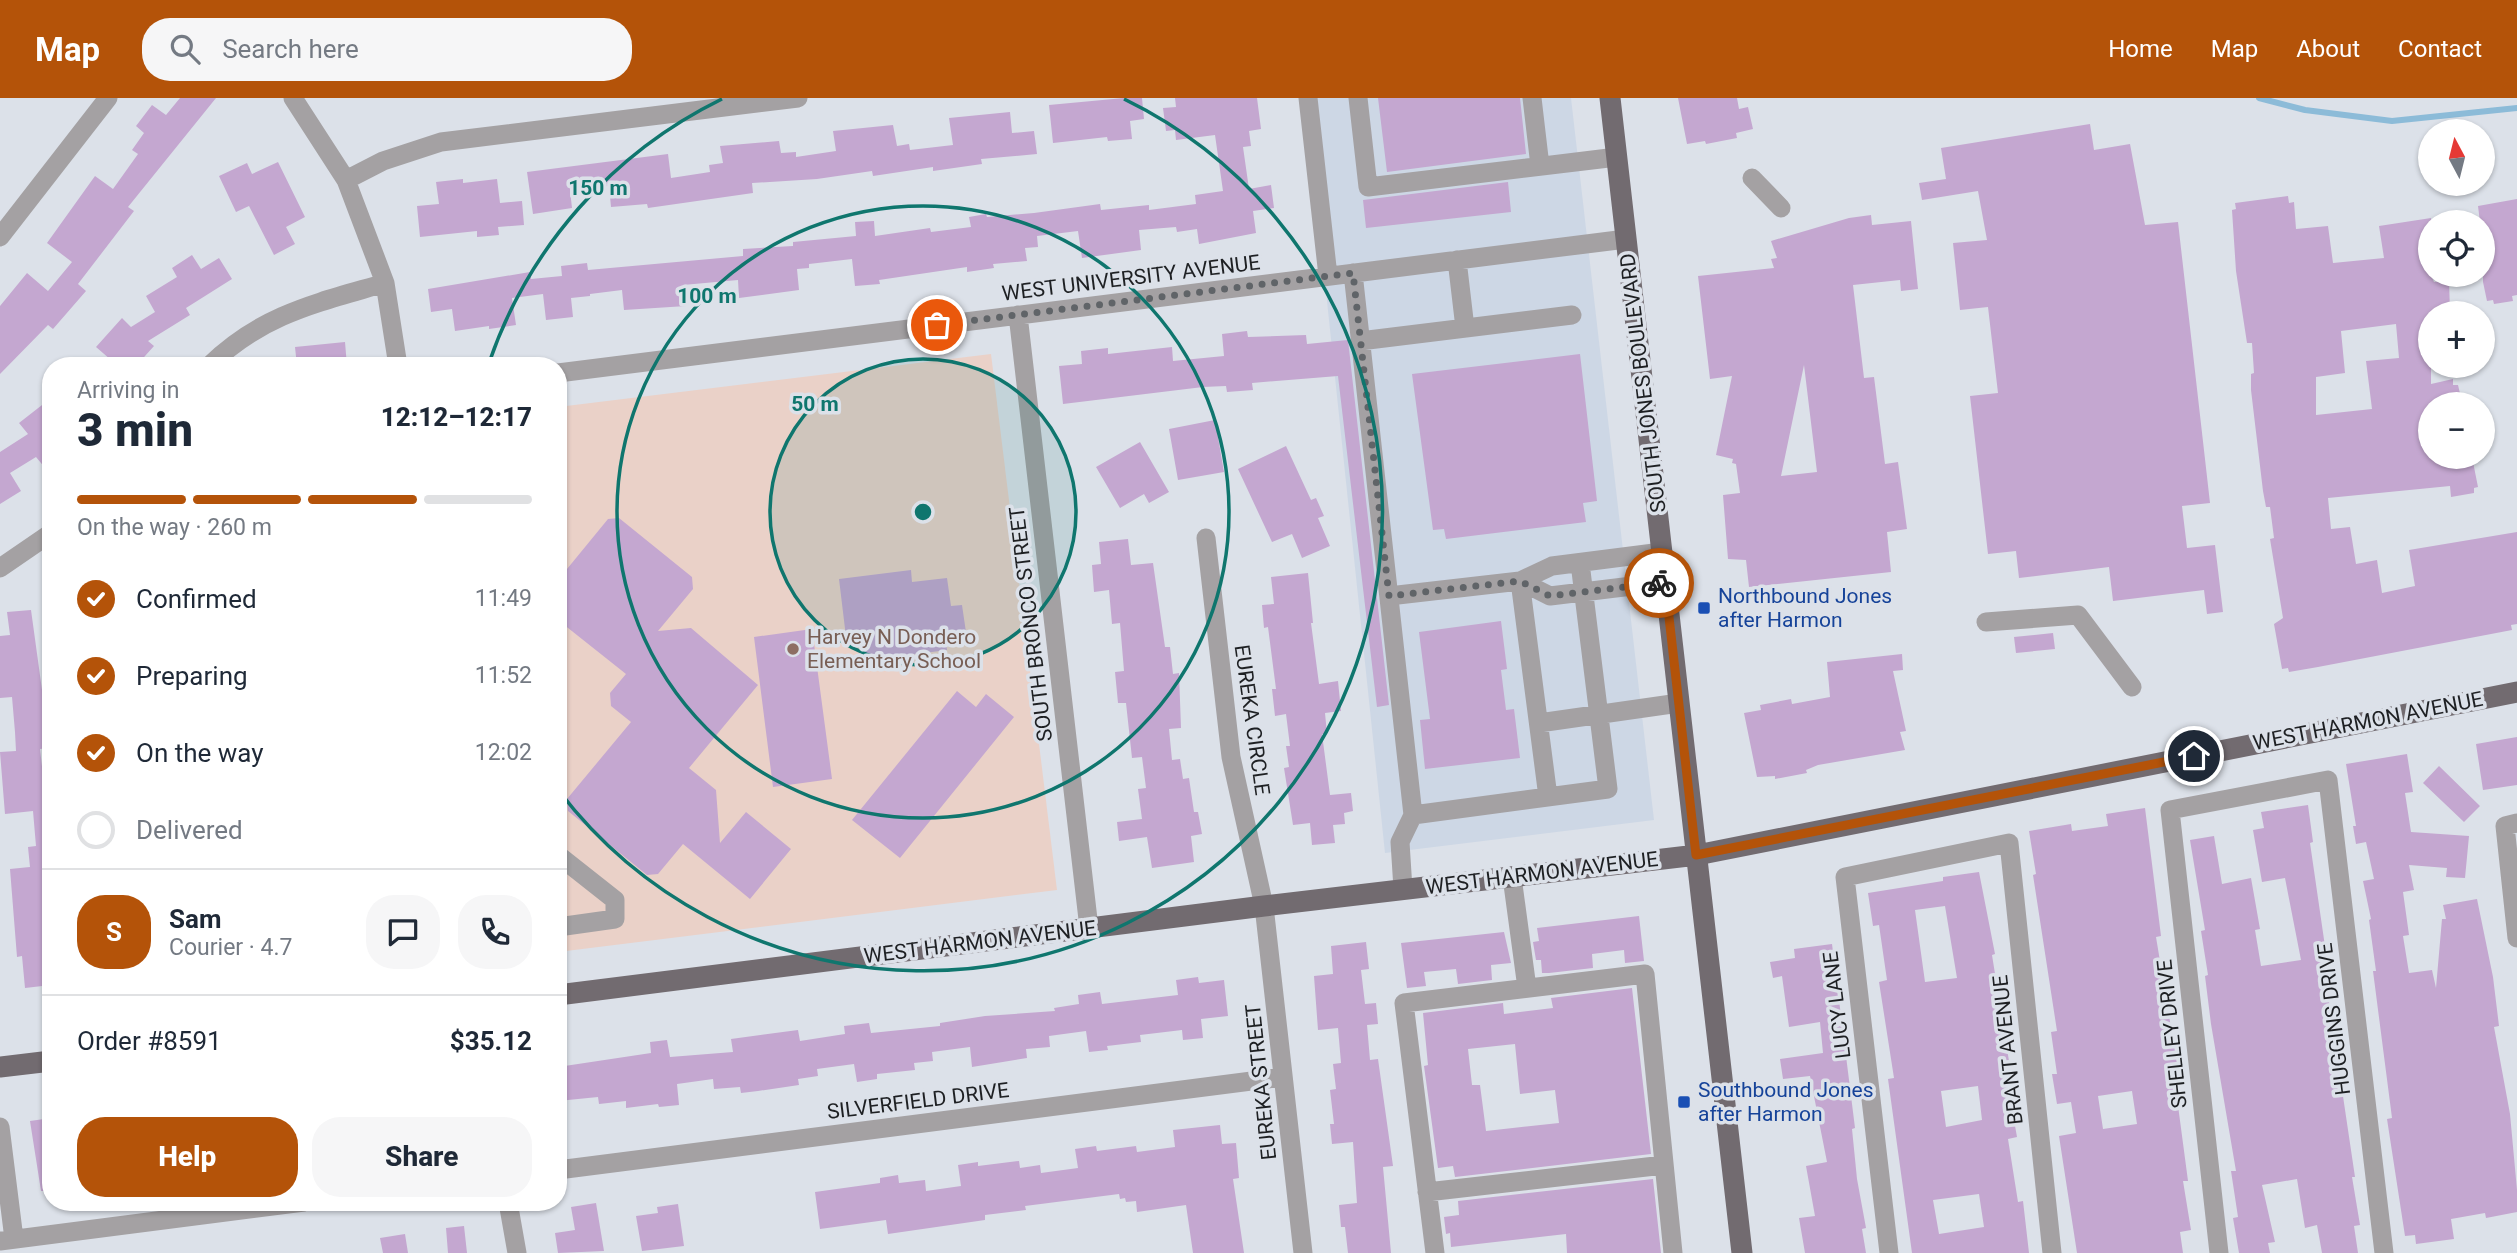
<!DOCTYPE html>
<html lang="en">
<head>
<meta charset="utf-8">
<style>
  body { margin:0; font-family:Roboto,sans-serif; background:#f6f6f7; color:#1f2937; height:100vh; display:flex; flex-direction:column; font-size:26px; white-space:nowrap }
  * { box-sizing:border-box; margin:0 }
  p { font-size:23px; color:#747a83 }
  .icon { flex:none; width:38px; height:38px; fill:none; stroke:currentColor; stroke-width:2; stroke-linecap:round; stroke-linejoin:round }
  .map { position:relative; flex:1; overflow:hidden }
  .details { position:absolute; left:42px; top:259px; width:525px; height:854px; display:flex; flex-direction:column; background:#fff; border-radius:28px; box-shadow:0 2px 5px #0004 }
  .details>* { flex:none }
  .needle { width:46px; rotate:353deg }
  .controls { position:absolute; left:2418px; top:21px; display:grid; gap:14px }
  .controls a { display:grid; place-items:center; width:77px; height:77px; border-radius:50%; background:#fff; box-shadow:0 2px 5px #0004; font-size:35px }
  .pin { position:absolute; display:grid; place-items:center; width:60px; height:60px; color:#fff; margin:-30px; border:4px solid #fff; border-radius:50%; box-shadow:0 2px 7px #0007 }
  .courier { position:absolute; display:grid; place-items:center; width:70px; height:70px; margin:-35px; border:5px solid #b45309; border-radius:50%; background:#fff; color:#222; box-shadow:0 2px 9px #0007 }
  .head em { font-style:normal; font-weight:800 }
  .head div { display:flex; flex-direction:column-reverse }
  .head { display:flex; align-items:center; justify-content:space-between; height:119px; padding:0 35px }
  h1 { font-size:46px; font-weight:800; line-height:52px }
  .bar { display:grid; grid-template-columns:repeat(4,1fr); gap:10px 7px; align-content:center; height:84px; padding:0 35px }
  .bar i { height:9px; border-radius:5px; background:#e0e1e3 }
  .bar .current { background:#b45309 }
  .bar p { grid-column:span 4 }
  .line { display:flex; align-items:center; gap:18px; padding:0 35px; border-top:2px solid #e0e1e3 }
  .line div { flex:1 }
  .round { display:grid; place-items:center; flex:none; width:74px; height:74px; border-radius:28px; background:#f6f6f7 }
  ol { padding:0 35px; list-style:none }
  li { display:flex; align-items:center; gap:21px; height:77px }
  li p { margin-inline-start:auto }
  li .icon { padding:7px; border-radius:50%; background:#b45309; color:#fff; stroke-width:4 }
  li:last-child { color:#747a83 }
  li i { width:38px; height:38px; border:4px solid #e0e1e3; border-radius:50% }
  .cta { display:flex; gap:14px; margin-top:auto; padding:14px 35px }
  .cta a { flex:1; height:80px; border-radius:28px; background:#b45309; color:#fff; font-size:28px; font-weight:800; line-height:80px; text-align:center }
  .cta a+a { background:#f6f6f7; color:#1f2937 }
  header { display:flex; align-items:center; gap:42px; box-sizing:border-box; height:98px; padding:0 35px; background:#b45309; color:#fff }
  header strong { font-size:33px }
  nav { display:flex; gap:38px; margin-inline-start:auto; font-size:24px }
  .search { width:490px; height:63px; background:#f6f6f7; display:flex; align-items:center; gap:18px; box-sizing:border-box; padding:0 24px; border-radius:28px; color:#747a83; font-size:26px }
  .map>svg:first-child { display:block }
  .built { fill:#cdd7e5 }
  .education { fill:#ead1c8 }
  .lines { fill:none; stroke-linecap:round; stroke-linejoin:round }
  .stream { stroke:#8cbbd8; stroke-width:6 }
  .building { fill:#c4a7d0; fill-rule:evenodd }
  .minor { stroke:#a4a1a3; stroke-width:19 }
  .major { stroke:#726b70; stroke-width:21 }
  .done { stroke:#606468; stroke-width:7; stroke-dasharray:0 12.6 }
  .route { stroke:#b45309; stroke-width:9 }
  .ring { fill:none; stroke:#0f766e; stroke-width:3.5 }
  .transit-dot { fill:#1a4fb4; stroke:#dce1e9; stroke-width:2.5 }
  .education-dot { fill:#8d6e63; stroke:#dce1e9; stroke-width:2.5 }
  .labels { text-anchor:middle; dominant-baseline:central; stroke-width:7; stroke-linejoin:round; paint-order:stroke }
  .street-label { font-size:21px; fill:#1e2023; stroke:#dce1e9 }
  .transit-label { font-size:21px; fill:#164399; stroke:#dce1e9; text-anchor:start }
  .education-label { font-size:21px; fill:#785e54; stroke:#dce1e9; text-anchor:start }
  .centre { fill:#0f766e; stroke:#dce1e9; stroke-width:3.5 }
  .ring-label { font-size:21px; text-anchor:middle; font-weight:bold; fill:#0f766e; stroke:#dce1e9; stroke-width:7; stroke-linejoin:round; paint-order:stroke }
</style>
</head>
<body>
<header>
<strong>Map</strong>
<div class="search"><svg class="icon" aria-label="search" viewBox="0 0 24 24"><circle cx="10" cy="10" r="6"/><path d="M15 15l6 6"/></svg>Search here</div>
<nav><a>Home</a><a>Map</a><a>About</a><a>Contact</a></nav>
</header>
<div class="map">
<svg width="2517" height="1155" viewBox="0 0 2517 1155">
  <rect width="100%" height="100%" fill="#dce1e9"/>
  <path class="built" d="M1313 0H1571L1654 722 1385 755 1327 203Z"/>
  <path class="education" d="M991 256 1057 792 558 854V309Z"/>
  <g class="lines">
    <path class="stream" d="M2259 0 2305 12 2392 23 2517 10"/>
  </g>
  <path class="building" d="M180 0H216L128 109 134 113 78 186 86 193 53 231 48 227 0 276V208L27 175 48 193 72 164 47 145 95 78 113 91 138 56 132 52 144 35 136 28 152 7 166 17Z
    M1124 0H1142L1144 21 1130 23 1132 41 1108 43 1107 39 1053 45 1049 7Z
    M1175 0H1257L1261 31 1249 33 1251 48 1243 49 1249 91 1271 87 1274 110 1253 113 1256 135 1199 146 1197 131 1177 134 1176 129 1139 132 1141 152 1082 160 1078 133 1037 138 1038 149 1025 150 1027 163 993 166 994 170 967 174V169L879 182 880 186 855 188 852 161 809 166V170L797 171 799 192 739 200 738 182 683 187 686 208 624 212 622 192 590 196V198L571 200 573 219 546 222 543 196 512 200 516 227 489 231V228L455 233 452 211 431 214 428 191 530 174 531 181 562 178 561 168 587 165 588 172 743 158V151L793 148V144L856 138 855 124 874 123 875 138 930 130 931 134 971 129 969 119 986 116 987 119 1034 115 1100 106 1101 112 1149 107V112L1196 106 1195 97 1223 93 1215 37 1176 42 1175 32 1166 33 1163 10 1176 9Z
    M1378 0H1520L1526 56 1387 74Z
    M1678 0H1737L1739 11 1748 9 1753 31 1736 35 1737 40 1706 46 1705 43 1687 46Z
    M1010 14 1012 35 1034 33 1037 56 981 61 982 66 933 73V69L873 78 872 73 817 81 752 85 753 95 648 110 647 106 611 109 609 88 570 92 572 110 533 116 527 74 668 56 671 80 710 74 709 67 723 65 720 48 779 43 781 55 796 54V59L836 53 833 33 893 27 897 48 909 46 910 52 953 47 949 20Z
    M2090 26 2094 52 2130 46 2145 127 2178 124 2210 405 2182 408 2187 450 2215 447 2223 514 2207 516 2204 492 2113 503 2109 469 2019 480 2016 453 1988 456 1970 298 1998 295 1988 209 1960 212 1953 145 1987 142 1978 93 1922 102 1919 85 1946 81 1941 50Z
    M278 64 305 119 286 129 295 146 274 157 249 108 236 114 219 78 247 65 252 76Z
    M463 81V85L497 81 500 105 522 103 524 127 498 129 499 137 477 139V133L420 139 417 108 439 106 436 84Z
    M1508 84 1511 114 1366 130 1363 102Z
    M2288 98 2289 105 2294 104 2296 131 2328 128 2333 165 2384 160 2379 128 2431 120V177L2434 184 2449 182 2450 215H2431V286L2453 281V287H2458L2462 304 2431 306V359H2472L2478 389 2474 390V395L2451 399 2450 388 2328 400 2331 431 2350 429 2356 466 2377 462 2382 495 2415 488 2409 452 2517 434V526L2511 527 2512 532 2318 569 2289 574 2288 570 2282 571 2274 526 2283 520 2270 441 2274 440 2270 409H2266L2263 393 2251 292V276L2254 275 2252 245H2247L2236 173 2232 112 2236 111 2235 105ZM2396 226 2399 260 2366 263 2372 311 2316 317V279L2345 275 2341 233Z
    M2517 101V197L2512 198 2513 203 2494 206 2493 202 2487 203 2483 184V124H2480L2478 108Z
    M1871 117 1872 127 1911 123 1918 191 1901 193 1900 182 1853 187 1864 280 1874 279 1885 366 1898 364 1907 431 1887 434 1891 474 1749 489 1746 462 1728 461 1723 397 1740 395 1736 366 1732 365 1733 361 1716 357 1732 278 1710 281 1698 178 1774 170 1771 161 1777 160 1771 143 1849 120ZM1804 267 1817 374 1781 378Z
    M192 157 201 171 219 160 232 181 186 210 190 217 148 243 154 248 136 268H118L96 249 122 220 131 229 155 214 146 198 177 179 172 170Z
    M1247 233 1248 239 1306 237 1307 246 1348 242 1389 607 1377 609 1338 278 1252 285 1253 292 1227 294 1226 288 1203 289 1063 306 1059 268 1082 266 1081 253 1108 250V256L1172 249 1173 263 1224 258 1222 236Z
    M345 244 347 268H297L295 249Z
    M1580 256 1597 403 1583 405 1586 424 1446 441 1444 431 1433 432 1412 276Z
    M51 300V377L36 359 10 375 21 393 0 406V354L28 336 19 325Z
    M1215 322 1224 374 1178 382 1169 331Z
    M1140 344 1169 394 1149 405 1144 396 1120 410 1096 369Z
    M1286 348 1311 402 1316 400 1324 418 1318 420 1330 448 1302 460 1292 436 1272 444 1238 371Z
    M619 420 692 479 693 491 658 533 691 530 758 587 689 670 716 692 720 745 746 714 791 751 750 801 683 746 658 776 647 777 568 713 567 701 631 624 611 608 610 595 626 576 558 522V482L608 421Z
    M1128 441 1131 467 1153 465 1165 549H1170L1173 576 1179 575 1181 630 1169 631 1172 662 1180 661 1183 681 1189 680 1194 714H1198L1202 736 1191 738 1194 764 1152 770 1147 739 1119 743 1117 724 1142 721 1138 691 1146 690 1142 659 1132 660 1126 605H1118L1115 574 1124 573 1120 525 1112 526 1109 492 1094 494 1092 467 1101 466 1099 444Z
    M911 472 912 484 947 480 951 508 962 507 967 541 946 544 947 552 864 563 861 537 846 539 839 481Z
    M1308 475 1313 525H1311L1319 586 1338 583 1341 613 1325 615 1327 636H1322L1330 697 1351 695 1353 713 1344 715 1345 726 1333 727 1335 745 1312 747 1310 725 1293 727 1284 670 1289 669 1286 648H1290L1286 616 1275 618 1272 591H1276L1268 529 1264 530 1262 507 1274 506 1271 479Z
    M31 512 50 650 40 651 44 686 51 685V887L25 890 22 858 17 859 10 771 30 769 28 749 36 748 33 713 5 716 0 654 16 653 15 634 12 599 0 600V538L10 537 7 514Z
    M1501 523 1507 571 1501 572 1506 612 1514 611 1520 660 1425 671 1420 622 1430 621 1419 534Z
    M812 531 832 681 773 689 754 539Z
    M2053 535 2055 551 2016 555 2014 539Z
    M1902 556 1903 572 1893 573 1906 633 1900 634 1905 652 1818 667 1806 672 1807 675 1775 681V678L1757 679 1744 615 1761 612 1760 607 1791 601 1792 606 1830 599 1827 564Z
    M957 593 976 609 986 596 1014 619 900 760 852 722Z
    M2517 639V687L2483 692 2476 646Z
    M2407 656 2413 694 2405 695 2411 734 2469 738 2465 780 2446 779 2447 770 2409 767 2414 792 2403 794 2409 837 2403 838 2409 875 2432 872 2436 890 2442 821H2446L2443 807 2477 801 2493 879 2499 928 2494 929 2510 1016 2517 1092V1114L2486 1120 2485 1115 2451 1121 2454 1141 2416 1146 2415 1137 2405 1138 2387 1021 2392 1020 2373 873H2376L2369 822 2371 821 2363 783 2374 781 2366 744 2356 746 2353 728H2356L2346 666Z
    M2439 668 2480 708 2464 724 2423 685Z
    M2308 707 2313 744 2310 745 2329 876 2325 877 2355 1079H2352L2360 1127 2354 1128 2358 1155H2322L2317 1127 2305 1130 2297 1081 2262 1087 2275 1144 2268 1145 2270 1155H2239L2233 1120 2238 1119 2231 1073H2236L2211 926 2205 878 2208 877 2201 833 2205 832 2190 742 2214 738 2222 786 2251 780 2260 831 2255 832 2261 868 2301 862 2285 780 2262 784 2253 732 2264 730 2261 714Z
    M2145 710 2161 838 2156 839 2180 984 2175 985 2188 1083H2183L2191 1132 2180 1134 2183 1155H2077L2059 1038 2076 1035 2071 1004 2057 1006 2052 976H2057L2051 934 2057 933 2033 777 2036 776 2029 733 2071 726 2072 733 2108 728 2106 716ZM2132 993 2137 1026 2103 1031 2098 998Z
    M1979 774 1995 856 1992 857 2013 988 2008 989 2017 1039 2008 1041 2018 1104 2023 1103 2029 1155H1912L1888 981 1894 980 1879 884 1887 882 1879 827 1873 828 1868 795 1943 783V779ZM1945 808 1957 880 1925 884 1915 812ZM1978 988 1982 1022 1946 1029 1941 993ZM1979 1096 1984 1129 1939 1136 1933 1102Z
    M1639 818 1644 863 1625 865 1624 852 1592 856 1593 870 1549 875H1542L1541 862H1536L1533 844 1539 843 1537 830Z
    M1504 834 1511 865 1491 867 1492 882 1458 886 1456 871 1424 874 1426 888 1407 890 1401 845Z
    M1366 844 1369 871 1361 872 1365 906 1376 905 1378 926 1367 927 1370 962 1378 961 1393 1068 1383 1069 1391 1155H1348L1345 1129H1341L1339 1107 1357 1105 1353 1044 1332 1046 1330 1026H1334L1330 992 1336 991 1333 966 1341 965 1338 930 1318 932 1314 878 1333 876 1331 848Z
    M1832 846 1855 1030 1852 1031 1857 1081 1866 1130 1862 1131 1866 1155H1805L1799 1120 1815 1118 1806 1068 1827 1064 1810 978 1783 981 1780 961 1823 955 1820 924 1789 929 1782 878 1773 880 1770 864 1795 860 1794 851Z
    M1198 879 1199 885 1224 882 1228 918 1201 921 1203 940 1183 942 1182 932 1140 937 1141 944 1107 948 1108 952 1089 954 1086 933 1049 938 1050 949 1026 951 1027 960 972 969 970 949 932 954 933 963 914 965 915 972 877 976V981L857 984 854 966 817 971 818 978 798 981 799 987 758 993 741 995 740 989 714 991 713 981 677 986 679 1007 659 1009 658 1006 626 1010V1003L599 1006 598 999 558 1003V969L651 955 650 944 667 942 670 959 733 954 731 941 798 932 800 943 845 936 844 928 869 925 871 935 940 928V925L985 918 1055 913 1054 910 1079 906 1078 897 1100 894 1102 906 1178 897 1176 882Z
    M1632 890 1651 1056 1455 1079 1453 1068 1438 1070 1424 968 1428 967 1423 915 1503 905 1504 916 1553 910 1551 900ZM1515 946 1520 996 1555 992 1559 1025 1486 1033 1480 987H1472L1468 951Z
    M51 1020V1093H41L30 1023Z
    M1220 1027 1222 1046 1236 1045 1239 1080 1233 1081 1244 1155H1193L1186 1107 1137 1114 1136 1103 1126 1104 1125 1100 1120 1101 1119 1096 1025 1108 1026 1112 985 1117V1122L888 1136 886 1122 820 1131 815 1094 880 1085V1080L898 1077 899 1085 925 1082 926 1093 961 1088 958 1067 978 1064V1068L1019 1063 1020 1070 1040 1067 1041 1075 1078 1070 1075 1051 1096 1048 1097 1053 1136 1048 1137 1054 1175 1049 1173 1032Z
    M1653 1081 1661 1155H1567L1566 1136 1451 1149 1450 1135 1446 1136 1444 1119 1459 1117 1458 1103Z
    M596 1105 604 1153 558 1155 555 1135 575 1132 571 1109Z
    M678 1106 684 1148 642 1153 636 1118 658 1115 657 1109Z
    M464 1128 467 1155H448L446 1130Z
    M405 1136 408 1155H383L380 1140Z"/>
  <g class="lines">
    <path class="minor" d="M293 0 346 82 385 185 398 268
      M1308 0 1328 178
      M1358 0 1368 89 1617 59
      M1532 0 1540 68
      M1752 80 1781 110
      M346 82 383 63 441 44 798 0
      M0 139 108 0
      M1457 162 1465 230
      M1353 175 1413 717 1608 691 1580 465
      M1018 217 1089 830
      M1360 243 1572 217
      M209 268C262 216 317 205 385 185
      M558 275 1626 141
      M1206 440 1231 659 1264 808 1303 1155
      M0 470 51 435
      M1520 483 1548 699
      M1520 483 1550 498 1665 484
      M1389 498 1520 483 1552 468 1662 454
      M1986 524 2078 517 2132 589
      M1539 625 1679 605
      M2517 725 2505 728 2517 840
      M558 757 615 802V821L558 829
      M1512 779 1527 890
      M1403 791 1400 744 1413 717
      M0 1029 14 1141
      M558 1072 1283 979
      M1427 1094 1664 1067
      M508 1104 517 1155
      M0 1143 304 1104
      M1435 1155 1404 905 1645 876 1673 1155
      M1889 1155 1845 779 2009 745 2052 1155
      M2219 1155 2170 712 2328 682 2384 1155"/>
    <path class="major" d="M1610 0 1742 1155
      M558 897 1264 808 1697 757 2517 594
      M0 969 51 963"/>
  </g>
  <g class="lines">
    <path class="done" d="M937 227 1353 175 1389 498 1520 483 1550 498 1659 485"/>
    <path class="route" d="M1659 485 1665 484 1696 757 2194 658"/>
  </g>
  <circle cx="923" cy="414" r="153" fill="#0f766e" fill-opacity=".12"/>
  <g class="ring">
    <circle cx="923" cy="414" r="153"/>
    <circle cx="923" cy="414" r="306"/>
    <path d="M489 265A459 459 0 0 1 722 1M1124 1A459 459 0 1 1 559 693"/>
  </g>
  <g class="transit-dot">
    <rect x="1697" y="503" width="14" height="14" rx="3.5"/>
    <rect x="1677" y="997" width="14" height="14" rx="3.5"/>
  </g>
  <circle class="education-dot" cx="793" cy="551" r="7"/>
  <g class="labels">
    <g class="street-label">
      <text transform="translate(1131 180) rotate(-7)">WEST UNIVERSITY AVENUE</text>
      <text transform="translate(1643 285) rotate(-97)">SOUTH JONES BOULEVARD</text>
      <text transform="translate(1031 526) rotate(-97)">SOUTH BRONCO STREET</text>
      <text transform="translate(1252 622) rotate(82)">EUREKA CIRCLE</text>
      <text transform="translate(2368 623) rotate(-11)">WEST HARMON AVENUE</text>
      <text transform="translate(1542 775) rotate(-7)">WEST HARMON AVENUE</text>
      <text transform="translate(980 844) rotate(-7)">WEST HARMON AVENUE</text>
      <text transform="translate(1837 907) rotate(-97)">LUCY LANE</text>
      <text transform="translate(2334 921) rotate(-97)">HUGGINS DRIVE</text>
      <text transform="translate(2172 936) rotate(-96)">SHELLEY DRIVE</text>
      <text transform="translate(2008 952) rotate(-96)">BRANT AVENUE</text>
      <text transform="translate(1261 984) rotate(-96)">EUREKA STREET</text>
      <text transform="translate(918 1003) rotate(-7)">SILVERFIELD DRIVE</text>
    </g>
    <g class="transit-label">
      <text x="1718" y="498">Northbound Jones<tspan x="1718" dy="24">after Harmon</tspan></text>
      <text x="1698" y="992">Southbound Jones<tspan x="1698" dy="24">after Harmon</tspan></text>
    </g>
    <g class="education-label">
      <text x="807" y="539">Harvey N Dondero<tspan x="807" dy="24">Elementary School</tspan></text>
    </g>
  </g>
  <circle cx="923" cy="414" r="10" class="centre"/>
  <g class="ring-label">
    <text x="598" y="97">150 m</text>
    <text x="707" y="205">100 m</text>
    <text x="815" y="313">50 m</text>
  </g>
</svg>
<div class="controls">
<a><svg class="needle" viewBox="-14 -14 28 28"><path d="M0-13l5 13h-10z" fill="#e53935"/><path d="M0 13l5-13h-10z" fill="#747a83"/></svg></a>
<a><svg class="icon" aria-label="locate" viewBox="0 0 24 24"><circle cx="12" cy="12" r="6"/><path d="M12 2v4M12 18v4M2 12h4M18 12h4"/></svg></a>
<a>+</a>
<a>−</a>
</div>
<div class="pin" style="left:937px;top:227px;background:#ea580c"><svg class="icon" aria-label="bag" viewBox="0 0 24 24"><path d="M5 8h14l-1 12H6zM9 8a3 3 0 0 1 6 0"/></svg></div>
<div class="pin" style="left:2194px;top:658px;background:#1f2937"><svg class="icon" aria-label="home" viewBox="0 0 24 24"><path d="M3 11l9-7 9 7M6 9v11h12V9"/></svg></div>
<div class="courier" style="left:1659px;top:485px"><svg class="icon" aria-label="bike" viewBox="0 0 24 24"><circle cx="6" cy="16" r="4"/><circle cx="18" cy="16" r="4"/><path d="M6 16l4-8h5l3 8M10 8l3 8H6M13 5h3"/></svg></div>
<section class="details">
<div class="head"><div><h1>3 min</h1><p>Arriving in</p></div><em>12:12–12:17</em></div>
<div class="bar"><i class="current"></i><i class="current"></i><i class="current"></i><i></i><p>On the way · 260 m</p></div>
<ol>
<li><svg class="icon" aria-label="check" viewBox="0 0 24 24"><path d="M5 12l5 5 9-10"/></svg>Confirmed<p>11:49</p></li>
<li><svg class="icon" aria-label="check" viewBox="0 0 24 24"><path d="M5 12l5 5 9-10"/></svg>Preparing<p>11:52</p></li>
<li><svg class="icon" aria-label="check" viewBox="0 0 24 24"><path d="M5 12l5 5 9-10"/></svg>On the way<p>12:02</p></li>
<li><i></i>Delivered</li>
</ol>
<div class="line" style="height:126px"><b class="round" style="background:#b45309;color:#fff">S</b><div><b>Sam</b><p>Courier · 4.7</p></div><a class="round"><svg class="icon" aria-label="chat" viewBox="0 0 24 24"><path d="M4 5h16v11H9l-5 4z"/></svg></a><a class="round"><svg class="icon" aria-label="phone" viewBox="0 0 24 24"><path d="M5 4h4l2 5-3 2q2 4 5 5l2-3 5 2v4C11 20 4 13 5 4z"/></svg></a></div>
<div class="line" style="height:91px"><div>Order #8591</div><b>$35.12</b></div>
<div class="cta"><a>Help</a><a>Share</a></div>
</section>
</div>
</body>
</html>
